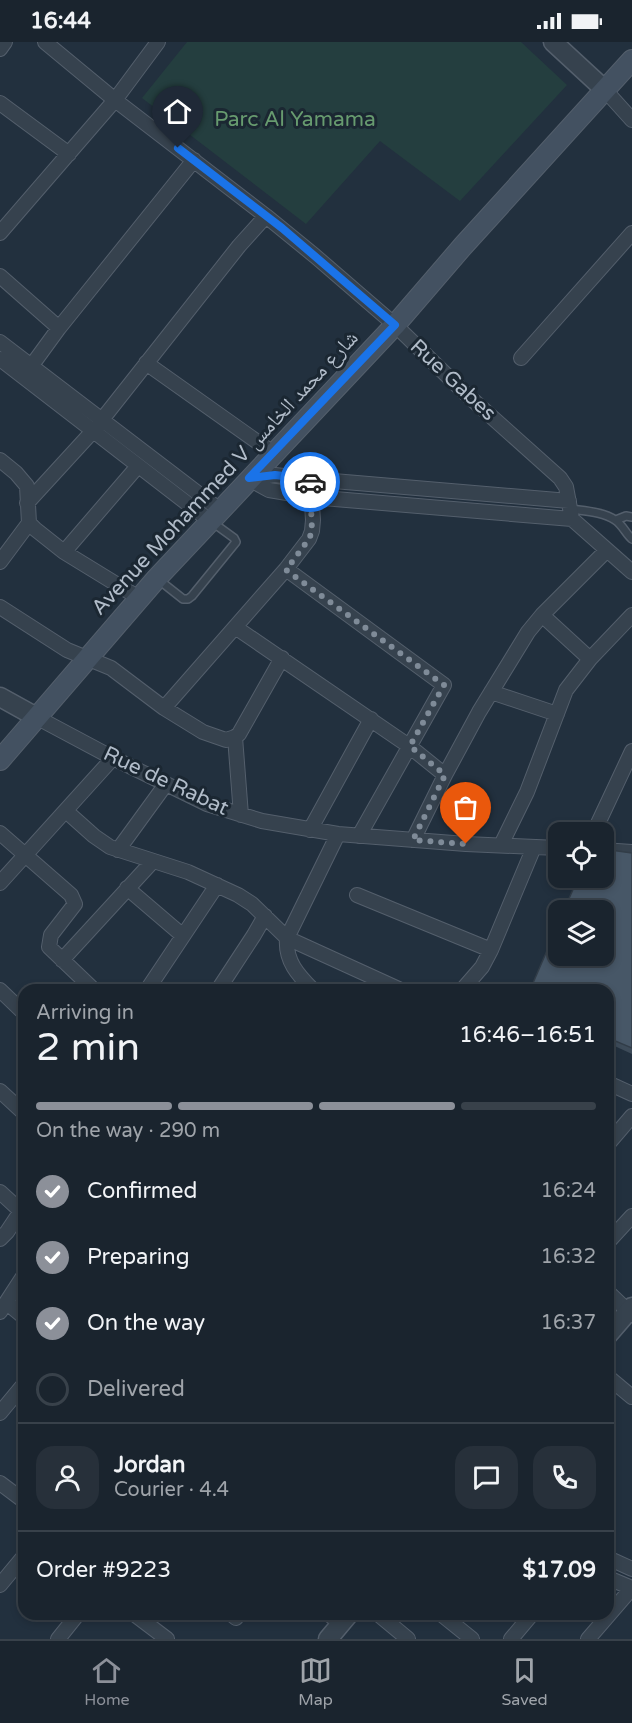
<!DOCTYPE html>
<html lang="en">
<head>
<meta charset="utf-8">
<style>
  body { margin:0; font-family:"Varela Round","Noto Naskh Arabic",sans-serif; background:#27303a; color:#f1f3f6; height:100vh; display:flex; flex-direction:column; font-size:22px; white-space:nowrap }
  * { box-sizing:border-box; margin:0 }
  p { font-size:20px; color:#9fa4aa }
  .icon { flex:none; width:33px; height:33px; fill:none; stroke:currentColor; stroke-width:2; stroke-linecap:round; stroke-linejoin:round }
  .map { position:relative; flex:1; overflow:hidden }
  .side { position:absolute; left:18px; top:942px; width:596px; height:636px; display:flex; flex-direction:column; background:#1a242e; border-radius:18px; box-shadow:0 3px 9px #0003,0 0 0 2px #38414a }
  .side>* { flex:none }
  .tools { position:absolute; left:548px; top:780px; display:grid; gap:12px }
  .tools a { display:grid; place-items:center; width:66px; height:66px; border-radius:12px; background:#1a242e; box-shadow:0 3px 9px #0003,0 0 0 2px #38414a; font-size:30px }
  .pin { position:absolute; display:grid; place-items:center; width:51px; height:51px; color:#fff; margin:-62px -26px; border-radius:50% 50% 50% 0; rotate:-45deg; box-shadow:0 0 6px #0007 }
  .pin .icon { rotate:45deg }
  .courier { position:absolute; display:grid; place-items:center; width:60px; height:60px; margin:-30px; border:4px solid #1a73e8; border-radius:50%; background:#fff; color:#222; box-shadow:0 2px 8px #0007 }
  .overview em { font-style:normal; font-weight:600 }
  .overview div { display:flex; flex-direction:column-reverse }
  .overview { display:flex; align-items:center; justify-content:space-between; height:102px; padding:0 18px }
  h1 { font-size:39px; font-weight:600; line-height:45px }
  .bar { display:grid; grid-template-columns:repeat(4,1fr); gap:9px 6px; align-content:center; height:72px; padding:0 18px }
  .bar i { height:8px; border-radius:4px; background:#38414a }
  .bar .current { background:#8c9099 }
  .bar p { grid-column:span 4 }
  .line { display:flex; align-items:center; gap:15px; padding:0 18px; border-top:2px solid #38414a }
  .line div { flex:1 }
  .round { display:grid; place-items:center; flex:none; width:63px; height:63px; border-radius:18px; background:#27303a }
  ol { padding:0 18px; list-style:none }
  li { display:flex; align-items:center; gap:18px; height:66px }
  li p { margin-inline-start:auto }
  li .icon { padding:6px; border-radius:50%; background:#8c9099; color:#fff; stroke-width:4 }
  li:last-child { color:#9fa4aa }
  li i { width:33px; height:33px; border:3px solid #38414a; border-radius:50% }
  .status { display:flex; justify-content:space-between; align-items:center; height:42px; padding:0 30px; background:#1a242e; direction:ltr }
  .status svg { height:16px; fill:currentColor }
  .menu { display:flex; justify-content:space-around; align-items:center; height:84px; border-top:2px solid #38414a; background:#1a242e; font-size:16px; color:#9fa4aa }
  .menu a { display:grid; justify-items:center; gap:3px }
  .menu .current { color:#8c9099 }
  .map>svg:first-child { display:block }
  .green { fill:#243e3f }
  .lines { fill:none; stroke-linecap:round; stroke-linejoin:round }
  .service-casing { stroke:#545f6c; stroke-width:10 }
  .minor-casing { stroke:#545f6c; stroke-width:16 }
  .tertiary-casing { stroke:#545f6c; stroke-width:21 }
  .secondary-casing { stroke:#545f6c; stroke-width:22 }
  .service { stroke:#36424e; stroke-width:7 }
  .minor { stroke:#36424e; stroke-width:14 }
  .tertiary { stroke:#36424e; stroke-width:18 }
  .secondary { stroke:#435161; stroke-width:20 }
  .wall { fill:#3d4b59 }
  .building { fill:#475767; stroke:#323d48; stroke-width:1.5 }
  .done { stroke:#7f8b98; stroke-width:6; stroke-dasharray:0 10.8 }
  .route { stroke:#1a73e8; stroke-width:8 }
  .labels { text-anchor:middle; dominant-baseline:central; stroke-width:6; stroke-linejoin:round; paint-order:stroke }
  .park-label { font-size:21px; fill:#679b6f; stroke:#1b2732 }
  .street-label { font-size:21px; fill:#b1bcc9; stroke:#1b2732 }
</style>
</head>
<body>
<div class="status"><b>16:44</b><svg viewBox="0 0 49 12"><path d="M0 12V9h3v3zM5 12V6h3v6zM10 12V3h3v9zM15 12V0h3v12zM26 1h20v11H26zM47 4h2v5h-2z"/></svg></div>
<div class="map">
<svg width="632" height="1597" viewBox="0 0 632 1597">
  <rect width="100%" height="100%" fill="#22303e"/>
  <path class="green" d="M187 0H521L567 43 460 159 380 99 306 182 142 56Z"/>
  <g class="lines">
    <g class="service-casing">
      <path id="service" d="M571 467C585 469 604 470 615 478 622 482 626 492 632 497
        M616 478 626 474 632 475
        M159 538 183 557H188L192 554 236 500 234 496 212 480"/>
    </g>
    <g class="minor-casing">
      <path id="minor" d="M45 0 115 58 266 174 315 214 395 283 465 351 560 436 566 445 572 477 632 530
        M0 7 5 0
        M605 48 632 78
        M0 61 69 112
        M0 191 115 58 158 0
        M0 234 59 286
        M0 300 220 468
        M521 316 632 191
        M0 317 210 479
        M146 321 273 411
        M24 334 59 286 194 118
        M0 418 16 431 27 444 29 481 35 487 64 510 139 556
        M249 437 269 448 311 455 572 477
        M249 437 275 433 310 437 569 459
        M27 461 93 389 239 204 266 174
        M64 510 138 424
        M0 520 29 481
        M286 527 444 643 359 794
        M0 565 67 608 111 626 164 666 203 690 226 698 235 695 239 692 282 616
        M542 573 590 617
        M235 585 409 704 445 733
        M491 650 557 672
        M164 666 286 527 309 497 312 489 313 478 311 447
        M38 676 113 716 207 762 262 779 338 792 466 802 558 806
        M235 695 241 773
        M66 769 94 794 110 805 188 830 238 853 252 862 287 896C285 919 298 933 313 948
        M310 788 371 677
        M594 790 632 709
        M0 791 71 853 75 862 51 893 49 905 94 948
        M338 792 287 896 401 948
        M413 798 445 733 479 670 528 590 542 573 607 508
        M501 803 527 750 566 648 590 617 632 573
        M118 808 166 742
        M603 808 632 810
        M0 841 113 716
        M127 846 182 893
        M357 853 491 908
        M62 918 153 819
        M0 948 24 971
        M147 948 217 843
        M218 948 254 893 265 874
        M462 948 482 925 491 908 534 805
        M608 1041 632 1052
        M0 1049 24 1071
        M608 1102 632 1074
        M0 1150 24 1172
        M0 1197 7 1190 21 1169
        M608 1200 632 1174
        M608 1250 632 1273
        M7 1261 24 1275
        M0 1270 24 1233
        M608 1335 632 1355
        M0 1371 24 1342
        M0 1441 24 1459
        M608 1516 632 1527
        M0 1543 24 1514
        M134 1572 167 1597
        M231 1572 236 1576
        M328 1572 341 1581
        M378 1572 408 1597
        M441 1572 472 1597
        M58 1597 78 1572
        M511 1597 532 1572
        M588 1597 632 1546 608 1536"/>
    </g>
    <g class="tertiary-casing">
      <path id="tertiary" d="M553 0 605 48
        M0 655 38 676
        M608 1293 632 1265
        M328 1597 349 1572"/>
    </g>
    <g class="secondary-casing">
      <path id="secondary" d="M0 718 157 536 395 283 463 204 632 18"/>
    </g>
    <use href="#service" class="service"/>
    <use href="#minor" class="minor"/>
    <use href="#tertiary" class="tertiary"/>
    <use href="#secondary" class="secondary"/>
  </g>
  <path class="wall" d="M632 811V1012L608 1001V948Z"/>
  <path class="building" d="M603 807 632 811V1006L608 996V948H530L558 883V914H603V868H564L578 836H603Z"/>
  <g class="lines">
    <path class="done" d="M310 440 312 489 309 497 286 528 444 643 410 704 445 733 413 798 466 802"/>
    <path class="route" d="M178 106 282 186 395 283 249 436 275 433 310 437V440"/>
  </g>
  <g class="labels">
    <g class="park-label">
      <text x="295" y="77">Parc Al Yamama</text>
    </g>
    <g class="street-label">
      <text transform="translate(453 338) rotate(43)">Rue Gabes</text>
      <text transform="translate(225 431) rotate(-47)">Avenue Mohammed V شارع محمد الخامس</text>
      <text transform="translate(166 739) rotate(25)">Rue de Rabat</text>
    </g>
  </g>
</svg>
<div class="tools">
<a><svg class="icon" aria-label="locate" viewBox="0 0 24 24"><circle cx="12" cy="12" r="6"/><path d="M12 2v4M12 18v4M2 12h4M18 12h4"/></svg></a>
<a><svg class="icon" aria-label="layers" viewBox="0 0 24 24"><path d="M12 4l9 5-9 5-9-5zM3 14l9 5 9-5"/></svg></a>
</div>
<div class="pin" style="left:466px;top:802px;background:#ea580c"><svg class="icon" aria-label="bag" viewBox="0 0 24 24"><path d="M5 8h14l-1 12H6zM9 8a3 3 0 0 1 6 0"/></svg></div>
<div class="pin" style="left:178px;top:106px;background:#1f2937"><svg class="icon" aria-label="home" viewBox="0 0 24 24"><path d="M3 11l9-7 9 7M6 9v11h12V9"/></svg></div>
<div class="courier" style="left:310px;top:440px"><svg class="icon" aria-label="car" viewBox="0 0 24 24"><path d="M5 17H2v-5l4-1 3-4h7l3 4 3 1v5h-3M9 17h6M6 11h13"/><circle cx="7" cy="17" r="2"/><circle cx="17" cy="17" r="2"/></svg></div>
<section class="side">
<div class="overview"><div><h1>2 min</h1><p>Arriving in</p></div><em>16:46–16:51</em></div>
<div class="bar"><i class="current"></i><i class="current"></i><i class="current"></i><i></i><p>On the way · 290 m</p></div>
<ol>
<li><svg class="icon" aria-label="check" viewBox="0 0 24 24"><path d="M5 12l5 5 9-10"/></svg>Confirmed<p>16:24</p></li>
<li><svg class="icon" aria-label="check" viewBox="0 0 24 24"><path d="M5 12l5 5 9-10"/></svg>Preparing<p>16:32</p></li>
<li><svg class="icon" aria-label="check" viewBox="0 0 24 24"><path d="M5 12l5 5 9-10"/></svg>On the way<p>16:37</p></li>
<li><i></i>Delivered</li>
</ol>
<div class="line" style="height:108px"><a class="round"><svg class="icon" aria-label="person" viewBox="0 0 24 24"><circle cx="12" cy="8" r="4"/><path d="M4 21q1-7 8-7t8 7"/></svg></a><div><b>Jordan</b><p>Courier · 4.4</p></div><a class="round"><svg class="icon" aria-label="chat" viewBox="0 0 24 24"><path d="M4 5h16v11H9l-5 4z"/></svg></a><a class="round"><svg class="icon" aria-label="phone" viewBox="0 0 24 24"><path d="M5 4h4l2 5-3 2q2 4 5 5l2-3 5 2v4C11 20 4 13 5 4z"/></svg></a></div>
<div class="line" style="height:78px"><div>Order #9223</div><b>$17.09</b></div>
</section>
</div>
<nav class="menu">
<a class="current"><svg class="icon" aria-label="home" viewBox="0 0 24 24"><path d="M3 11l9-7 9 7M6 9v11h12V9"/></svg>Home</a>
<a><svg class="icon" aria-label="map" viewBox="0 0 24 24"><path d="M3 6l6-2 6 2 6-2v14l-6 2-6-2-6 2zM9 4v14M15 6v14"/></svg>Map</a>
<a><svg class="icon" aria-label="saved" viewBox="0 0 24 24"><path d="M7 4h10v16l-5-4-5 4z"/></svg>Saved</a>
</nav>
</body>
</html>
